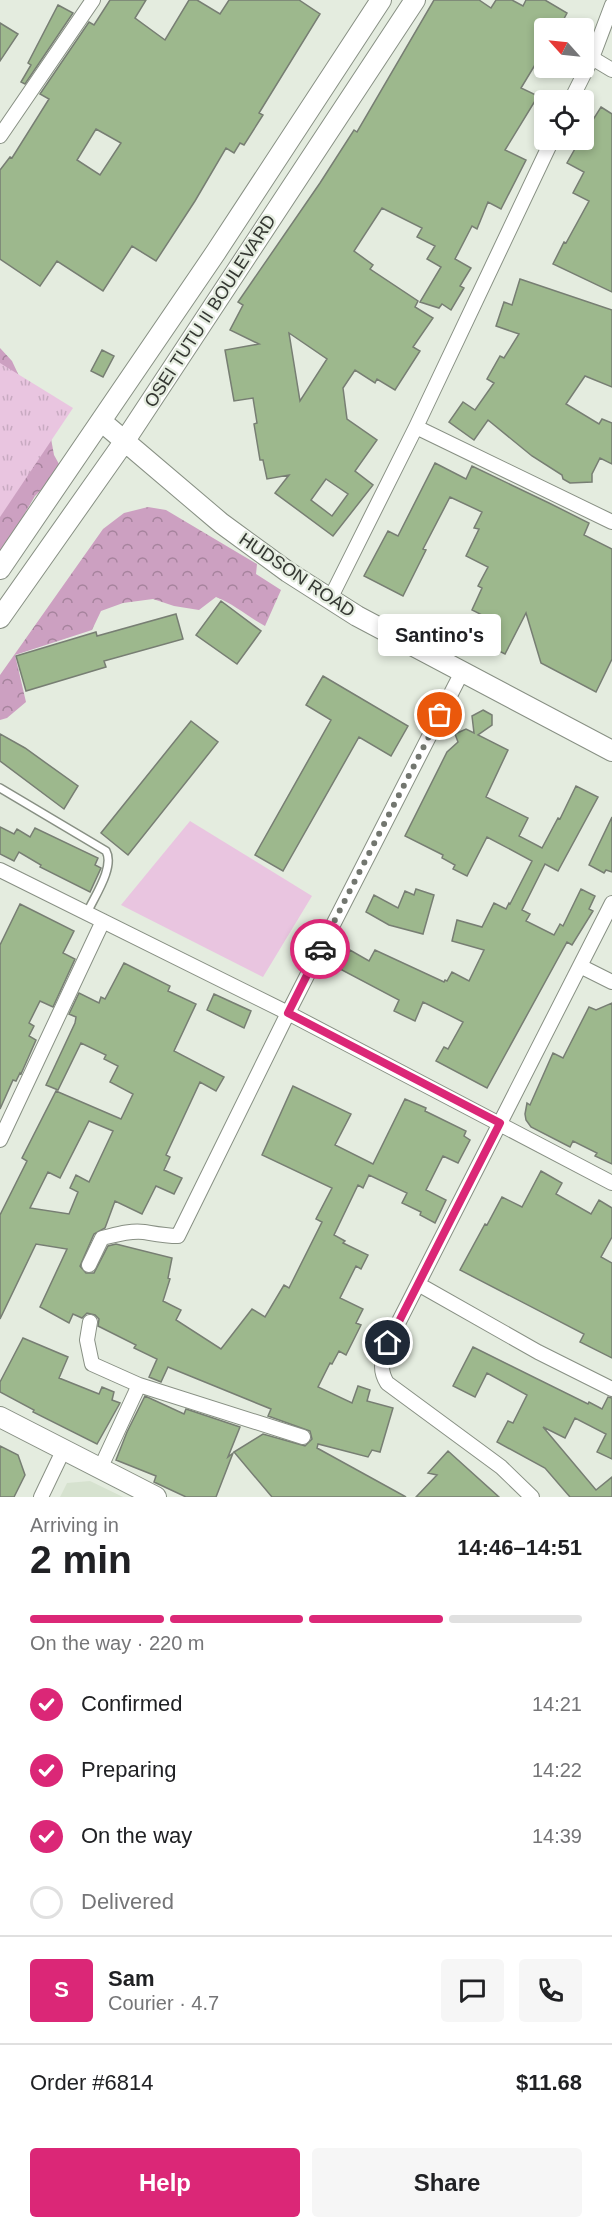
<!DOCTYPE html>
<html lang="en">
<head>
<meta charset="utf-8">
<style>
  body { margin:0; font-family:Helvetica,sans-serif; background:#f6f6f6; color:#202124; height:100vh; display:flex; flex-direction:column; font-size:22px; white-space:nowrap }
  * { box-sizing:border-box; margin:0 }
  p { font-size:20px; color:#757577 }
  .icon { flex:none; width:33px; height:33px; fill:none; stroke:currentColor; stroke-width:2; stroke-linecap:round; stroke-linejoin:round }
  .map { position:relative; height:1497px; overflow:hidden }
  .sheet { display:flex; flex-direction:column; background:#fff; flex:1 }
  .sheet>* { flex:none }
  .needle { width:39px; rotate:297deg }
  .buttons { position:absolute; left:534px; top:18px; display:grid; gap:12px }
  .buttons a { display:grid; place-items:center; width:60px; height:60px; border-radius:6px; background:#fff; box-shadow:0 3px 9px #0003; font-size:30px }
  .pin { position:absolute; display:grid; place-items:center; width:51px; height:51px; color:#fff; margin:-26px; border:3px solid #fff; border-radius:50%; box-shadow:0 2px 6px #0007 }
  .courier { position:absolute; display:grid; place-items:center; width:60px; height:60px; margin:-30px; border:4px solid #db2777; border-radius:50%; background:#fff; color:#222; box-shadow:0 2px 8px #0007 }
  .bubble { position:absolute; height:42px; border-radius:6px; background:#fff; box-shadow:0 3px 9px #0003; font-size:20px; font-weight:700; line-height:42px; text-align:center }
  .head em { font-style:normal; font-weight:700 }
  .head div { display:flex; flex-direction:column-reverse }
  .head { display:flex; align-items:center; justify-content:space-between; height:102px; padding:0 30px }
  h1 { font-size:39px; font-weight:700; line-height:45px }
  .bar { display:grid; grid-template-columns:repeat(4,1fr); gap:9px 6px; align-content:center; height:72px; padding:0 30px }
  .bar i { height:8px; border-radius:4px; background:#e0e0e0 }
  .bar .current { background:#db2777 }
  .bar p { grid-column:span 4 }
  .line { display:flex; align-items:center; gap:15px; padding:0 30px; border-top:2px solid #e0e0e0 }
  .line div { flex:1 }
  .round { display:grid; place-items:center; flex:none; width:63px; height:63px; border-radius:6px; background:#f6f6f6 }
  ol { padding:0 30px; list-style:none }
  li { display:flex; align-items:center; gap:18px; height:66px }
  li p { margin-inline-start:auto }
  li .icon { padding:6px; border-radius:50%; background:#db2777; color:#fff; stroke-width:4 }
  li:last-child { color:#757577 }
  li i { width:33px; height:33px; border:3px solid #e0e0e0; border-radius:50% }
  .cta { display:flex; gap:12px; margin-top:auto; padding:12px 30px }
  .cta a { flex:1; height:69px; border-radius:6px; background:#db2777; color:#fff; font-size:24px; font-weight:700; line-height:69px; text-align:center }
  .cta a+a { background:#f6f6f6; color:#202124 }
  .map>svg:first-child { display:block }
  .built { fill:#d6e2cf }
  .forest { fill:url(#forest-crowns) }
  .park { fill:url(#park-tufts) }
  .garden { fill:#e9c5e0 }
  .building { fill:#9db88d; stroke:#777e73; stroke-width:1.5; fill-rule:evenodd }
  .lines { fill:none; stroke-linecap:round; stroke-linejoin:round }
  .lane-casing { stroke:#889084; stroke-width:10 }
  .street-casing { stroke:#889084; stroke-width:16 }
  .secondary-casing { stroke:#889084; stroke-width:22 }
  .lane { stroke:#fff; stroke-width:7 }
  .street { stroke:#fff; stroke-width:14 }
  .secondary { stroke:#fff; stroke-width:20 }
  .done { stroke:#72766f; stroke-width:6; stroke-dasharray:0 10.8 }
  .route { stroke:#db2777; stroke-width:8 }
  .labels { text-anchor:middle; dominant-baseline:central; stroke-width:4.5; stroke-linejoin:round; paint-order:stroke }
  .street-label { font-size:18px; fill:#343732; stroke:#e4ecdf }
</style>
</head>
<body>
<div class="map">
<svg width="612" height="1497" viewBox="0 0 612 1497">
  <defs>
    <pattern id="forest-crowns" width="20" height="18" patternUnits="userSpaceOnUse" patternTransform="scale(1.5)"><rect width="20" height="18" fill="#cca0c1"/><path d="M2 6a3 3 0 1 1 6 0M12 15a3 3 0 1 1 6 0" fill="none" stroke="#a6839d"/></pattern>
    <pattern id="park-tufts" width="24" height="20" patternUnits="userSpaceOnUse" patternTransform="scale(1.5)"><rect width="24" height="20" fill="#e9c5e0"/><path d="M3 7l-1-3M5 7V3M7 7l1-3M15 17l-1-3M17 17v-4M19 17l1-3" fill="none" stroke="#c8aac1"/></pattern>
  </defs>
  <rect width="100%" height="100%" fill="#e4ecdf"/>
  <path class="built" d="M90 1481 123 1497H60L67 1483Z"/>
  <path class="forest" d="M0 348 12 361 35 410 48 422 54 455 59 464 47 484 35 496 25 513 19 531 0 556Z
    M148 507 166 510 257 564 256 574 281 590 265 626C248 617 234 604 216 597L199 610 174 606 153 599 123 603 101 611 92 630 15 655 26 702 7 718 0 720V675L103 529 124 513Z"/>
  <path class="park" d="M0 363 73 408 0 517Z"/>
  <path class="garden" d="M190 821 312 896 263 977 121 905Z"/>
  <path class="building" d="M110 0H146L135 18 165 40 189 0H197L220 14 229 0H299L320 14 259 113 263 115 244 145 240 143 234 153 226 148 195 201 156 261 132 246 103 291 57 261 40 286 0 259V170L10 157 12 158 49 99 40 94 89 22 94 25ZM96 129 121 143 100 175 77 160Z
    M434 0H479L491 8 496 0H512L523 6 526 0H545L567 13 559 28H544V50L521 88 538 96 505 150 526 160 501 209 488 202 477 229 472 226 455 259 471 268 460 286 464 288 451 310 442 304 439 308 420 302 441 267 427 259 435 246 417 237 422 228 382 208 354 251 373 265 370 269 418 301 415 307 433 318 413 347 420 351 395 390 377 379 375 383 355 370 343 388 347 419 377 440 355 471 373 485 333 536 275 493 289 475 267 479 263 460H260L254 424 257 423 253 398 234 401 225 350 259 344 230 330 243 305 238 302 320 183 354 130 357 132ZM289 333 327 359 300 401ZM326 479 348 494 332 516 311 500Z
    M58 5 73 13 25 84 21 82 31 65 28 63Z
    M0 23 18 34 0 61Z
    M601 107 612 114V292L553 264 564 242 566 243 589 201 573 193 584 172 567 163 580 140H584V134Z
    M520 279 612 310V387L585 376 566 404 599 424 602 419 612 423V464L600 458 592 474V482L570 483 563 479 562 475 532 456 488 420 474 440 449 422 463 402 475 410 494 383 487 379 500 356 504 358 519 334 496 326 504 302 512 305Z
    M102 350 114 356 103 377 91 371Z
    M435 463 466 479 472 466 549 503 589 523 584 535 612 549V659L596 692 541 663 526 613 505 654 483 643 494 621 472 610 482 588 478 586 488 567 466 556 479 529 474 528 482 512 450 497 423 549 426 550 403 596 364 576 388 531 398 536Z
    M221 601 261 631 237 664 196 635Z
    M176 614 183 639 104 661 106 667 26 691 16 656 96 632 97 636Z
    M323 676 408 726 391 756 359 737 283 871 255 855 331 720 306 705Z
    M483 710 492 715V725L478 735 508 750 486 797 528 818 519 836 542 848 558 818 560 819 576 786 598 797 558 871 545 864 522 910 530 914 526 921 554 935 560 924 563 926 581 889 595 896 589 909 593 911 572 945 567 942 487 1088 436 1061 444 1047 448 1049 463 1022 423 1002 415 1021 394 1011 399 1000 340 969 350 950 369 961 375 950 444 982 445 980 447 981 452 972 469 981 484 950 452 941 457 920 482 927 494 903 506 909 509 903 510 904 532 861 487 837 467 876 453 869 455 865 442 858 443 855 405 836 447 752 458 742 455 734 466 729 474 733 472 716Z
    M191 721 218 742 128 855 101 833Z
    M0 734 25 748 78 786 64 809 0 761Z
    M612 817V872L606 870 604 873 589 865Z
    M0 827 14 834 17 829 30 837 35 828 98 858 95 865 101 868 90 892 40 867 41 865 19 852 14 861 0 854Z
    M416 889 434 895 423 934 389 925 366 912 374 895 398 908 405 891 414 895Z
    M20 904 74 931 63 953 75 959 53 1007 40 1001 29 1023 34 1026 29 1036 36 1040 21 1074 20 1073 16 1081 13 1080 0 1109V945Z
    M124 963 170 986 168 991 196 1004 174 1051 224 1077 216 1091 200 1082 166 1155 170 1157 164 1170 182 1178 174 1194 156 1186 142 1214 115 1201 105 1228 94 1234 80 1266 86 1273H94L108 1246 116 1244 172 1258 168 1278 170 1279 163 1301 181 1310 176 1320 221 1349 252 1309 265 1317 284 1285 289 1288 322 1222 316 1219 332 1188 262 1155 293 1086 351 1114 335 1145 373 1164 405 1099 426 1108 425 1111 466 1131 464 1136 470 1140 458 1163 443 1156 426 1190 446 1200 435 1223 420 1215 421 1212 402 1203 407 1193 369 1175 363 1188 358 1185 334 1235 345 1241 343 1243 368 1255 361 1269 356 1266 340 1298 363 1309 356 1323 361 1325 346 1355 339 1351 332 1364 330 1363 318 1387 352 1403 358 1386 370 1390 367 1401 393 1408 380 1452 372 1450 368 1457 318 1444 317 1448 406 1497H272L234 1452 263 1434 305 1446 312 1439 310 1431 268 1416 271 1409 168 1367 161 1382 149 1377 157 1359 134 1348 136 1345 98 1326 99 1319 95 1315 87 1313 82 1318 73 1314 69 1323 40 1307 67 1249 36 1244 0 1319V1215L27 1161 22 1158 56 1091 121 1119 133 1094 110 1082 118 1066 104 1059 106 1055 81 1043 58 1090 46 1085 75 1023 76 1017 69 1014 79 993 99 1003 101 997 105 999ZM89 1121 113 1131 89 1182 76 1175 70 1188 78 1192 69 1214 30 1208 48 1172 60 1178Z
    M214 994 251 1011 244 1028 207 1010Z
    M612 1003V1164L595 1156 597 1153 573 1141 570 1147 531 1127 526 1120 525 1114 527 1103 530 1105 553 1053 563 1058 589 1007 596 1010Z
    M541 1171 562 1183 556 1194 591 1214 599 1200 612 1208V1237L601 1257 612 1263V1358L580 1342 584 1334 460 1270 485 1224 487 1225 502 1197 522 1207Z
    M23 1338 68 1357 59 1378 99 1394 102 1387 114 1392 112 1400 120 1403 97 1444 33 1412 34 1410 0 1392V1382Z
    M473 1347 588 1404 589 1402 602 1409 608 1397 612 1398V1459L597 1452 606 1434 575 1418 565 1438 543 1427 596 1490 612 1477V1497H570L545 1468 497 1442 508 1421 513 1423 527 1395 487 1373 475 1397 453 1386Z
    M145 1396 184 1414 186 1409 240 1427 228 1457 233 1453 216 1497H186L154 1482 156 1476 116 1460 127 1432Z
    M0 1446 18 1455 25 1475 14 1497H0Z
    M448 1451 499 1497H416L437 1475 428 1473Z"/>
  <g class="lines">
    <g class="lane-casing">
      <path id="lane" d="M0 788 106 851C115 867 94 897 87 913"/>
    </g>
    <g class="street-casing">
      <path id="street" d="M592 58 612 70
        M571 100 592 58 612 5
        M0 136 93 0
        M416 427 612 522
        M330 599 416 427 552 140
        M0 870 288 1013 612 1183
        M580 966 612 982
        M0 1140 103 921
        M89 1265 102 1238C115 1235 130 1230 144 1232 156 1234 166 1236 178 1236L288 1013 462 672
        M418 1284 538 1352 612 1389
        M90 1322 87 1340 92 1364 139 1385 303 1437
        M100 1469 139 1385
        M41 1497 63 1451
        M532 1497 501 1467 387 1383C378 1368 383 1359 388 1343L612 903"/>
    </g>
    <g class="secondary-casing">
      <path id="secondary" d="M101 421 221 523 288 572 357 616 612 751
        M0 569 216 252 381 0
        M0 618 124 442 415 0
        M0 1417 156 1497"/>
    </g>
    <use href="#lane" class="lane"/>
    <use href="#street" class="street"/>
    <use href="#secondary" class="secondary"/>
  </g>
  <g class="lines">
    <path class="done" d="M320 949 440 715"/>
    <path class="route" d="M320 949 288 1013 500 1123 388 1343"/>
  </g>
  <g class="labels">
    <g class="street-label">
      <text transform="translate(210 311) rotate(-57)">OSEI TUTU II BOULEVARD</text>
      <text transform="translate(297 575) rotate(34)">HUDSON ROAD</text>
    </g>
  </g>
</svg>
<div class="buttons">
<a><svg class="needle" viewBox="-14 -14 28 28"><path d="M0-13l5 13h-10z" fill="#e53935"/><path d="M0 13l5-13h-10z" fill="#757577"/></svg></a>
<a><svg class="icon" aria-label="locate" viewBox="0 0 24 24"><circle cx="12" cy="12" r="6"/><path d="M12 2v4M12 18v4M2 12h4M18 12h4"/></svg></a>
</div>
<div class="pin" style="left:440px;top:715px;background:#ea580c"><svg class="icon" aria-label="bag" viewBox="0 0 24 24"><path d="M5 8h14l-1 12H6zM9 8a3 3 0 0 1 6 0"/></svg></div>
<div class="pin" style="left:388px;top:1343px;background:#1f2937"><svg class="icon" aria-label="home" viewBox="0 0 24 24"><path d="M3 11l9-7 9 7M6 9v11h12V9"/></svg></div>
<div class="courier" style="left:320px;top:949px"><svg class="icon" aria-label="car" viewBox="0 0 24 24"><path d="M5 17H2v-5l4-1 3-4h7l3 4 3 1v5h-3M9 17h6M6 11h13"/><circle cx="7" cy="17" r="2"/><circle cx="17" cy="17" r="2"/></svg></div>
<div class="bubble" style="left:378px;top:614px;width:123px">Santino's</div>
</div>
<section class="sheet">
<div class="head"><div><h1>2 min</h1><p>Arriving in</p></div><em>14:46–14:51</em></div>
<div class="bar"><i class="current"></i><i class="current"></i><i class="current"></i><i></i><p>On the way · 220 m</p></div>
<ol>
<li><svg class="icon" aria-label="check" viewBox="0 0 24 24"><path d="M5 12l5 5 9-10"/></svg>Confirmed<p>14:21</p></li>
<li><svg class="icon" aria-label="check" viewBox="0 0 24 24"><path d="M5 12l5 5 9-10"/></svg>Preparing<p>14:22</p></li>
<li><svg class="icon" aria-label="check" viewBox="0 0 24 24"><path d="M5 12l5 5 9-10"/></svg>On the way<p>14:39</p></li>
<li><i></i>Delivered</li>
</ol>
<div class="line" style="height:108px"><b class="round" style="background:#db2777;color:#fff">S</b><div><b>Sam</b><p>Courier · 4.7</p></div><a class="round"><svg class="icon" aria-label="chat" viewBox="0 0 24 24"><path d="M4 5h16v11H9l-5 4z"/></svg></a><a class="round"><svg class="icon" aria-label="phone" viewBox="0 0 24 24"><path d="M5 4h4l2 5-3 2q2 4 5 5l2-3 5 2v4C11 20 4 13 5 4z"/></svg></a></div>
<div class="line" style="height:78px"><div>Order #6814</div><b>$11.68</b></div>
<div class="cta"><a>Help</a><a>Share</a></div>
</section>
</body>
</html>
